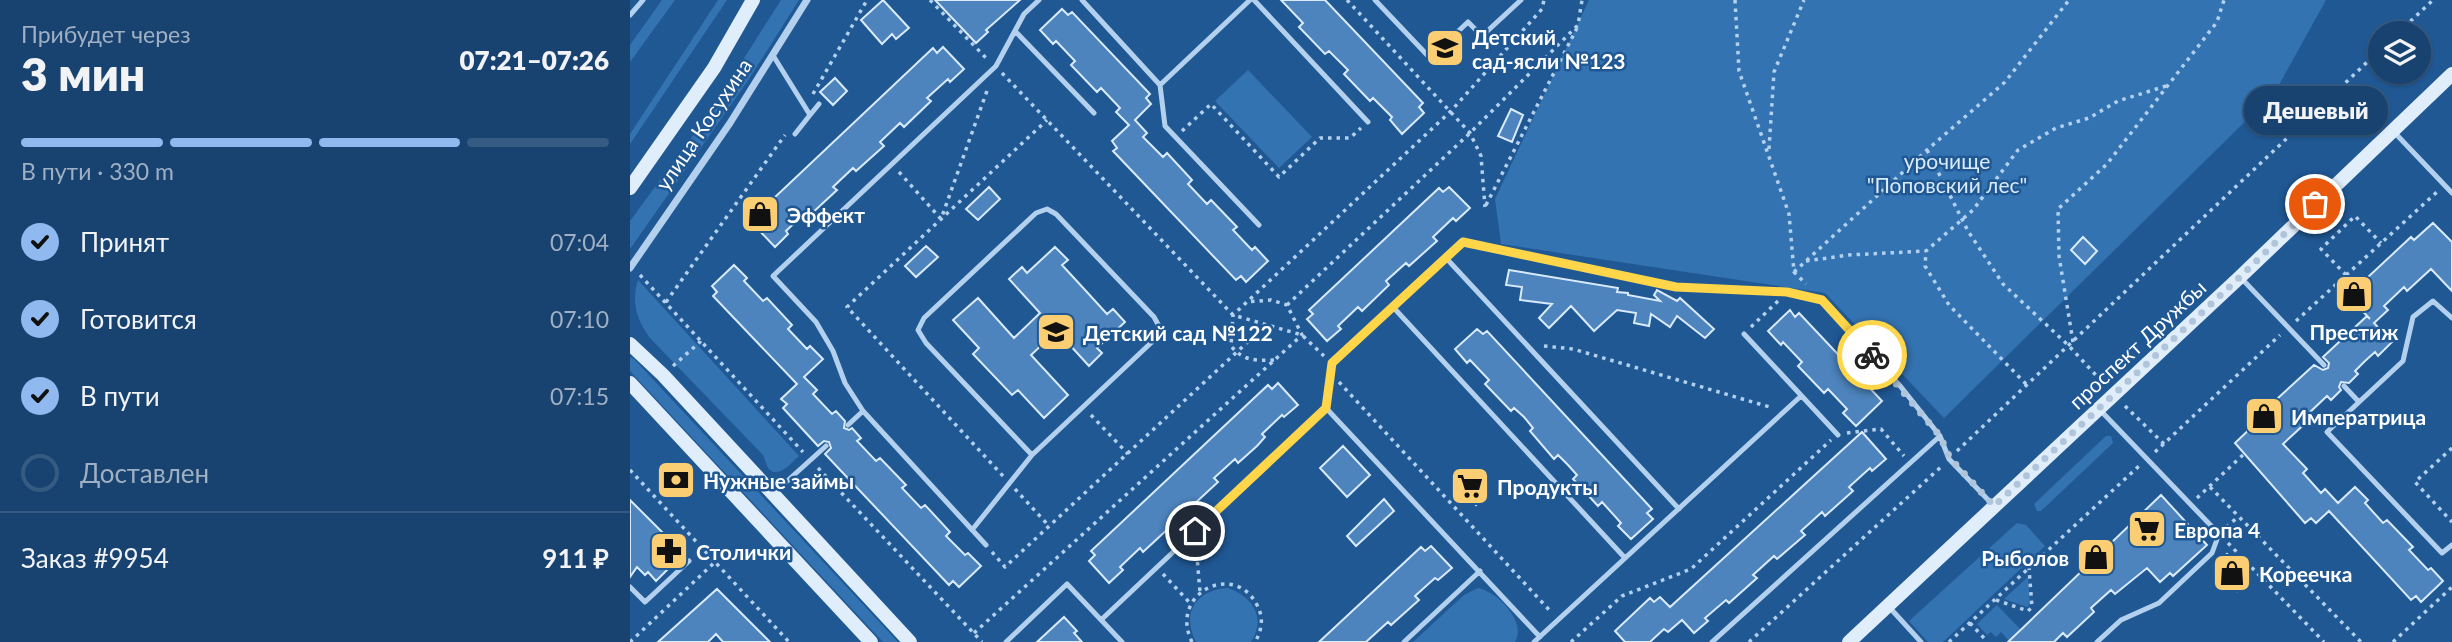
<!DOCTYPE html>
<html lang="ru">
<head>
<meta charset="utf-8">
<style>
  body { margin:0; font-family:Lato,sans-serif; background:#254d77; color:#f1f3f6; height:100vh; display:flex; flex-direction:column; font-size:26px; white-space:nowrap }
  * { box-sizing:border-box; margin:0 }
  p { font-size:23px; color:#9fb0c3 }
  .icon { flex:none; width:38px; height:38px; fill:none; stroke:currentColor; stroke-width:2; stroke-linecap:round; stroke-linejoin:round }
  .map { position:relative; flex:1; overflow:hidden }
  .side { display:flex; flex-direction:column; background:#18426f; width:630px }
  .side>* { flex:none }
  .tools { position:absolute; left:1738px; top:21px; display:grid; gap:14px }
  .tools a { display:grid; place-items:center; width:63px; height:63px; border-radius:50%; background:#18426f; box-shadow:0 2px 5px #0004,0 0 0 2px #365b82; font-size:35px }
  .pin { position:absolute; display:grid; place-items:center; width:60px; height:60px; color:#fff; margin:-30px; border:4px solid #fff; border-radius:50%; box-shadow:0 2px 7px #0007 }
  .courier { position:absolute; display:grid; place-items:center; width:70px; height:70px; margin:-35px; border:5px solid #ffd54a; border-radius:50%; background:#fff; color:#222; box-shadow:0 2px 9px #0007 }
  .bubble { position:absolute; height:49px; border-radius:24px; background:#18426f; box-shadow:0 2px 5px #0004,0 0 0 2px #365b82; font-size:23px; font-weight:800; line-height:49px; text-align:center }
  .overview em { font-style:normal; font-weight:800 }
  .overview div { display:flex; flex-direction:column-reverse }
  .overview { display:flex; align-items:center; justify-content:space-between; height:119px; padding:0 21px }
  h1 { font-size:46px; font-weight:800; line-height:52px }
  .bar { display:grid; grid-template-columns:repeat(4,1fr); gap:10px 7px; align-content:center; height:84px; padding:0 21px }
  .bar i { height:9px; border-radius:5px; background:#365b82 }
  .bar .on { background:#90b9f0 }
  .bar p { grid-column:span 4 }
  .line { display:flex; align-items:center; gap:18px; padding:0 21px; border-top:2px solid #365b82 }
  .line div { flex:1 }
  ol { padding:0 21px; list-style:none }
  li { display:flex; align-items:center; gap:21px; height:77px }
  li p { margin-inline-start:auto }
  li .icon { padding:7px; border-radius:50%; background:#90b9f0; color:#111; stroke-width:4 }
  li:last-child { color:#9fb0c3 }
  li i { width:38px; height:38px; border:4px solid #365b82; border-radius:50% }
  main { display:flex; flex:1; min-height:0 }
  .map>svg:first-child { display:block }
  .green { fill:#3473b2 }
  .building { fill:#4d84bd; stroke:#d9eafa; stroke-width:2 }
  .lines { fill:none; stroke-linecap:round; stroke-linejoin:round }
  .path { stroke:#b3d1ee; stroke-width:3.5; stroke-dasharray:3.5 5; stroke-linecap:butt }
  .lane { stroke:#b3d1ee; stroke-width:5 }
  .street { stroke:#b3d1ee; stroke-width:7 }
  .secondary { stroke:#e0edfa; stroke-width:14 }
  .done { stroke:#b1c5da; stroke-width:7; stroke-dasharray:0 12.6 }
  .route { stroke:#ffd54a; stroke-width:9 }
  .labels { text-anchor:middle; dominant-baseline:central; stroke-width:5; stroke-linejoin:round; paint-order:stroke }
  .poi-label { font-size:21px; font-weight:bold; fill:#fff; stroke:#205894; text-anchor:start }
  .street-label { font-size:21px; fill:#fff; stroke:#205894 }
  .park-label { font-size:21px; fill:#d9eafa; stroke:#205894 }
</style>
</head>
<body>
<main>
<section class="side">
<div class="overview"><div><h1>3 мин</h1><p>Прибудет через</p></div><em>07:21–07:26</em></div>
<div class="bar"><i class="on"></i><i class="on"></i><i class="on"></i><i></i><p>В пути · 330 m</p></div>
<ol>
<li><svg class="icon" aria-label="check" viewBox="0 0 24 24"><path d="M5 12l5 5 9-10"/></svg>Принят<p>07:04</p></li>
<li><svg class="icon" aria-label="check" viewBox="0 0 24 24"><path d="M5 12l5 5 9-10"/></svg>Готовится<p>07:10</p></li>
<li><svg class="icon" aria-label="check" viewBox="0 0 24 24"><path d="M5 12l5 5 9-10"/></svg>В пути<p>07:15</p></li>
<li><i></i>Доставлен</li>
</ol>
<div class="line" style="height:91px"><div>Заказ #9954</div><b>911 ₽</b></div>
</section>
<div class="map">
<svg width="1822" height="642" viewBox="0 0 1822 642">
  <rect width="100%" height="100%" fill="#205894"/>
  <path class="green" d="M32 0H45L0 62V45Z
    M88 0H97L0 144V134Z
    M151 0H169L119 79 0 249V221L78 115Z
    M959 0H1696L1645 92 1314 418 1195 293 871 244 865 199Z
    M618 70 682 137 649 168 585 101Z
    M8 280 169 456C161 463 154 473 143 472L138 468 133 455 20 338C7 320 1 302 8 280Z
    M0 357 4 359 268 642H253L0 371Z
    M1476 436H1481L1483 443 1411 511H1407L1404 504Z
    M1387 523 1396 525 1415 546 1313 642H1298L1279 621Z
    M1398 577 1400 604 1397 607 1374 599Z
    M598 588C622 596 637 618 621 642H566C551 613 566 590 598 588Z
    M848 588C868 592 897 622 885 642H783L834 595Z
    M1367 605 1391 630 1384 636 1389 641 1380 642 1371 632 1366 637 1361 632 1357 635 1347 624Z"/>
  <path class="building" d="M253 0 279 28 266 39 262 34 252 44 231 20Z
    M305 0H390L356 30 358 32 346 43Z
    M651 0H695L793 103 789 107 794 113 772 134 760 120 762 117 743 98 740 101 714 74 718 70 699 51 695 54 669 27 673 23Z
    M432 9 438 15 442 12 520 94 516 98 521 104 505 120 517 133 513 137 533 157 537 153 562 180 558 184 577 204 581 200 607 227 603 230 622 250 625 247 638 261 616 282 611 276 606 280 483 151 487 148 482 141 499 125 486 112 490 108 471 88 467 92 441 65 445 61 426 41 423 44 410 30Z
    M313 47 334 69 320 82 318 79 297 98 301 101 274 127 270 123 250 142 254 146 226 171 223 168 203 187 207 190 179 216 176 212 156 231 158 234 145 247 124 225 130 219 126 215 303 48 307 53Z
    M205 78 217 91 203 105 190 92Z
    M881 109 893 115 882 142 868 136Z
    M359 187 370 199 348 220 336 209Z
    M819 187 840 208 826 221 823 218 803 237 807 241 779 266 776 263 756 281 759 285 732 311 728 307 708 326 711 329 697 341 677 319 683 314 679 310 809 188 813 192Z
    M1803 223 1822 242V291L1801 269 1777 291 1774 287 1754 306 1758 310 1744 323 1762 342 1748 356 1745 352 1735 361 1725 371 1728 374 1719 383 1711 382 1709 387 1711 390 1701 400 1697 396 1677 415 1681 418 1653 444 1677 469 1673 473 1691 493 1695 489 1708 503 1725 487 1738 500 1735 503 1753 523 1757 520 1783 547 1779 550 1798 570 1801 568 1813 581 1791 602 1786 596 1781 600 1699 511 1686 523 1681 518 1675 523 1605 443 1626 423 1624 420 1684 365 1693 370 1698 368 1699 363 1693 357 1737 316 1740 319 1723 301 1728 296 1723 291 1781 237 1784 240Z
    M1453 237 1467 251 1455 264 1441 250Z
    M296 246 308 257 286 277 275 266Z
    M425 247 438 260 432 265 456 291 477 314 483 309 495 322 467 348 472 353 459 366 427 331 401 355 438 395 414 418 388 390 382 395 343 354 349 348 323 320 348 298 384 338 410 313 379 279 392 267 397 273Z
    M104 265 117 278 114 281 133 301 137 298 162 325 158 329 177 349 180 346 193 359 174 377 187 390 183 394 202 414 206 411 215 421 214 428 219 430 222 428 231 438 227 441 246 461 250 458 276 485 272 488 291 508 295 505 320 532 316 536 335 555 338 553 351 566 329 587 323 581 319 585 195 454 201 448 199 442 194 441 188 446 153 408 157 404 151 399 167 384 83 296 87 292 82 286Z
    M879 270 988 288 987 292 998 293V295L1030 301 1024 295 1027 290 1047 301 1050 298 1084 329 1075 338 1047 316 1040 327 1021 314 1019 326 1004 323 1006 313 987 310 964 331 941 306 919 328 909 318 922 304 890 300 892 287 876 285Z
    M1160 310 1165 317 1169 313 1252 401 1226 426 1213 413 1217 409 1198 389 1194 393 1168 366 1172 362 1153 342 1151 345 1138 331Z
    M847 329 853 334 857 331 1022 509 1017 513 1023 519 1001 539 988 526 991 523 972 502 968 506 943 479 947 475 938 465 928 455 924 459 900 431 903 428 894 417 884 408 881 411 855 384 859 380 840 360 837 363 825 349Z
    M648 383 668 405 654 417 652 415 632 434 635 437 627 446 608 463 605 459 584 478 588 482 561 507 557 504 537 523 541 526 513 552 510 548 490 567 493 570 479 583 459 561 465 555 461 551 638 385 642 389Z
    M1232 432 1256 459 1242 471 1240 468 1219 487 1223 491 1195 516 1192 512 1181 522 1171 531 1175 535 1147 559 1144 556 1123 575 1127 578 1099 603 1096 600 1075 618 1078 621 1064 633 1052 620 1038 632 1034 629 1020 642H995L985 631 1020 598 1024 602 1030 597 1040 607Z
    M713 446 740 475 717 497 690 468Z
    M837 470 858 492 846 505 824 482Z
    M1531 495 1577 545 1543 576 1540 573 1530 582 1517 568 1485 594 1481 590 1461 608 1464 612 1437 637 1433 633 1424 642H1378Z
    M754 499 764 511 726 546 717 536Z
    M0 500 37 537 51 556 26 581 18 572 15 575 7 567 0 577Z
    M801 546 822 568 808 580 805 578 785 596 789 600 761 625 758 622 736 642H689L791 547 795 551Z
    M1597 554 1620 579 1607 591 1584 566Z
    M87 589 140 642H93L86 634 78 642H28Z
    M434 617 447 631 444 633 452 642H407Z"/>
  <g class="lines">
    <path class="path" d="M300 0 359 61
      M717 0 840 133 851 156 855 207
      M1105 0 1109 71 1159 214 1164 272 1176 284
      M1768 33 1803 0
      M372 73 603 315 672 335 694 356
      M183 94 237 0
      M552 131 581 104 649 177 690 138H720L731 128
      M1139 149 1144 72 1174 0
      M1297 150 1338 231 1373 284 1439 346 1475 385
      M269 172 311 219 358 88
      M856 205 947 28
      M1176 261 1219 255 1296 251
      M1164 272 1297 150 1375 82 1439 0
      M10 275 173 452
      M1716 275 1691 249 1725 216 1751 243
      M36 302 155 135
      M657 305 840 133 948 25 952 0
      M1666 321 1808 191
      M1121 327 1148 301
      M1443 342 1429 256 1428 209 1477 164 1587 22 1594 0
      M914 346 943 349 1143 408
      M644 360C627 361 613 361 601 346L603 315 821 111 912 9 914 0
      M43 366 71 341
      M709 382 922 613
      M1396 384 1319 305 1295 266 1296 251 1343 210 1388 150 1426 128 1459 118 1488 101 1536 86
      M1495 406 1534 444
      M461 415 498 454
      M1217 433 1251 429 1274 456
      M1822 448 1785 482 1822 522
      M1327 451 1750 50
      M1525 452 1650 335
      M188 468 352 642
      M0 470 159 642
      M373 476 217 307 417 120
      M1580 487 1731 642
      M385 489 419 526
      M1567 498 1615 453
      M1596 527 1608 517
      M1598 543 1694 642
      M566 545 570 592
      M362 552 375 567 636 325
      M533 574 560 603
      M1366 600 1398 611 1402 607 1399 568
      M1340 623 1354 638
      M344 633 672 335 657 305 641 300 616 302
      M0 642 85 562
      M562 642C538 594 604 560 627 605 634 618 632 630 625 642
      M941 642 992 596 1061 569 1201 440
      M1119 642 1312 466
      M1319 642 1509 466
      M1763 642 1822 587"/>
    <path class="lane" d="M452 0 530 85 535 126 629 225
      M624 0 738 122
      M745 0 800 58 838 22 852 36 891 0
      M0 15 13 0
      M385 31 464 113
      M144 57 180 115 165 134
      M530 85 620 0
      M180 115 189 104
      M1764 132 1822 193
      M417 209 426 214 524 317 530 328 524 340 402 455 296 343 288 330 294 318 406 213Z
      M816 258 1049 509
      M1612 279 1694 365
      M763 307 995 558
      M1822 318 1803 301 1783 317 1773 361 1697 432 1812 553 1822 545
      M1114 334 1208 435
      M1714 386 1729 402
      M696 408 910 637
      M218 425 233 411
      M145 492 196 446
      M342 530 402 455
      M356 545 233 411 215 383 203 351 186 322 143 276 366 66 394 14 409 0
      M0 587 15 602 59 561
      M1260 608 1291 642
      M471 620 696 408 702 363 833 242 1046 287 1158 292 1192 300 1271 387 1310 436 1319 459 1364 506
      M376 642 437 584 492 642
      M774 642 850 571
      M904 642 1171 396
      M1082 642 1310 436
      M1467 642 1491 620 1529 603 1582 553 1589 534 1471 411"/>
    <path class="street" d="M0 268 100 123 177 0"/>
    <path class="secondary" d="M0 188 84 68 123 0
      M0 344 33 375 280 642
      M0 383 241 642
      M1219 642 1610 277 1822 74"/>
  </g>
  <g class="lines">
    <path class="done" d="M1242 355 1310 436 1320 458 1364 506 1610 277 1685 204"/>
    <path class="route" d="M565 531 696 408 702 363 833 242 1046 287 1157 292 1192 300 1242 355"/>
  </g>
  <defs>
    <g id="school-square" transform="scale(2.0125)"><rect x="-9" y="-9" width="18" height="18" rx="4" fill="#fbce74" stroke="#205894"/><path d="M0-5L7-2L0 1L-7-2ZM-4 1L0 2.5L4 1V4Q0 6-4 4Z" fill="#111"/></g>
    <g id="shop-square" transform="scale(2.0125)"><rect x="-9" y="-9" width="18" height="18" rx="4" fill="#fbce74" stroke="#205894"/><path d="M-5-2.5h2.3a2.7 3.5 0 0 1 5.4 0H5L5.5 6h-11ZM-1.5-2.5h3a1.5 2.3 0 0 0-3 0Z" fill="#111"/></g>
    <g id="bank-square" transform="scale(2.0125)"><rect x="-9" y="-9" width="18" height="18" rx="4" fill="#fbce74" stroke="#205894"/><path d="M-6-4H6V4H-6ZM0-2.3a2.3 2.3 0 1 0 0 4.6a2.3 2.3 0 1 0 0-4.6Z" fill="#111"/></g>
    <g id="supermarket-square" transform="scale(2.0125)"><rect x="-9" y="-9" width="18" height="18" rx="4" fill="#fbce74" stroke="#205894"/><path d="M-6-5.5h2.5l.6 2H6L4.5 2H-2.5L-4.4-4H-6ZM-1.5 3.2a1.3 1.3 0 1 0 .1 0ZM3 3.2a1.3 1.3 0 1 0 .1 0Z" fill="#111"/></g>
    <g id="pharmacy-square" transform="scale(2.0125)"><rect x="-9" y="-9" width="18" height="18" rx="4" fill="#fbce74" stroke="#205894"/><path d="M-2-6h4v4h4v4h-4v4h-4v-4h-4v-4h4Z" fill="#111"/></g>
  </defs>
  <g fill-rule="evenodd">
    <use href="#school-square" x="815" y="48"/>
    <use href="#shop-square" x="130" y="214"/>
    <use href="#shop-square" x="1724" y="294"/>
    <use href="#school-square" x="426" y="332"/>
    <use href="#shop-square" x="1634" y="416"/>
    <use href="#bank-square" x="46" y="480"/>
    <use href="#supermarket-square" x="840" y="486"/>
    <use href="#supermarket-square" x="1517" y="529"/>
    <use href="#pharmacy-square" x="39" y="551"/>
    <use href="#shop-square" x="1466" y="557"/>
    <use href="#shop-square" x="1602" y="573"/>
  </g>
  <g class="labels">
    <g class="poi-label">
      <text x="842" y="36">Детский<tspan x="842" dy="24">сад-ясли №123</tspan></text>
      <text x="157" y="214">Эффект</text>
      <text x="1724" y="331" text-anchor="middle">Престиж</text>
      <text x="453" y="332">Детский сад №122</text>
      <text x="1661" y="416">Императрица</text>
      <text x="73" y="480">Нужные займы</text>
      <text x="867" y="486">Продукты</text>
      <text x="1544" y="529">Европа 4</text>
      <text x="66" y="551">Столички</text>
      <text x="1439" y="557" text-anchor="end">Рыболов</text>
      <text x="1629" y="573">Кореечка</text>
    </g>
    <g class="street-label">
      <text transform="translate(73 124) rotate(-56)">улица Косухина</text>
      <text transform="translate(1507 344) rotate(-43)">проспект Дружбы</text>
    </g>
    <g class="park-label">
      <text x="1317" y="160">урочище<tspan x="1317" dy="24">"Поповский лес"</tspan></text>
    </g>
  </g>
</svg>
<div class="tools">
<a><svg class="icon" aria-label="layers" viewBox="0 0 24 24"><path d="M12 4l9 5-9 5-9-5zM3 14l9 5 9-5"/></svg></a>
</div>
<div class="pin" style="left:1685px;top:204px;background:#ea580c"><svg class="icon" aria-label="bag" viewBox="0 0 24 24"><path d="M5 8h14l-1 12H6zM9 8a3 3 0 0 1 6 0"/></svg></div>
<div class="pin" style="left:565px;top:531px;background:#1f2937"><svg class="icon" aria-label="home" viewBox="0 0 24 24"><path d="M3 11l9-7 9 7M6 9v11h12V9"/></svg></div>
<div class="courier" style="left:1242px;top:355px"><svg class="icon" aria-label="bike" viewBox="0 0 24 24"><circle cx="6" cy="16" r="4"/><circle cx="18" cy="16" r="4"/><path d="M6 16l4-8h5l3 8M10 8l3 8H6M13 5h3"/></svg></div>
<div class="bubble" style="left:1614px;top:86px;width:144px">Дешевый</div>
</div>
</main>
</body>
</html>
